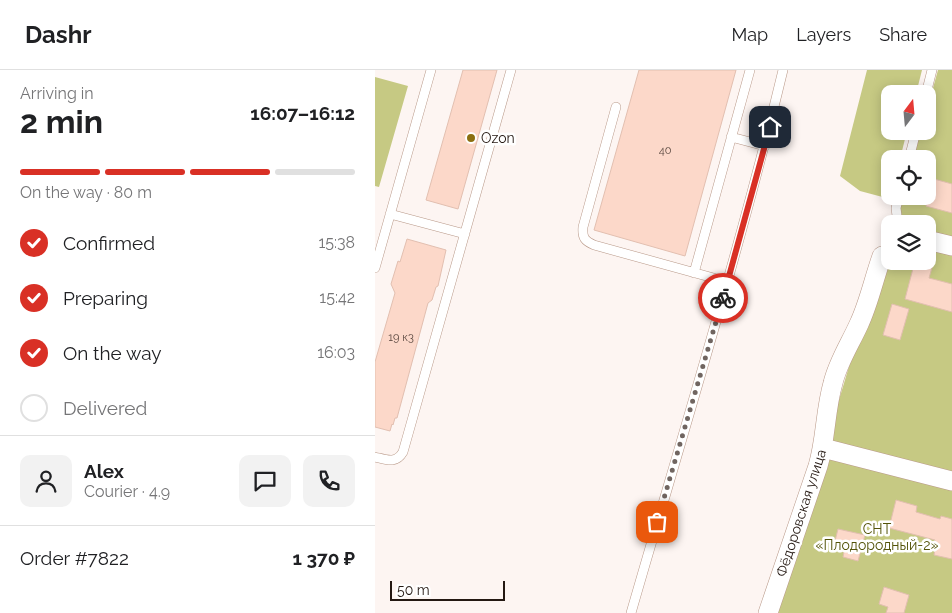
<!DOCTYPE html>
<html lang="en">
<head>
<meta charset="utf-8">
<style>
  body { margin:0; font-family:Raleway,sans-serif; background:#f2f2f2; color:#202124; height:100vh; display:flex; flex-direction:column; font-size:19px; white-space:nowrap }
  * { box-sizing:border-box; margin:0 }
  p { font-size:16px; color:#757577 }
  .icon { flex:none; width:28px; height:28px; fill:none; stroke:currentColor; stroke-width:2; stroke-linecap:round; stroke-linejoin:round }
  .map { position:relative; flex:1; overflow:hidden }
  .details { display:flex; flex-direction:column; background:#fff; width:375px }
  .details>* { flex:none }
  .needle { width:32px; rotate:16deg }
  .controls { position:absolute; left:506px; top:15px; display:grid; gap:10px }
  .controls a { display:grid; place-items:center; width:55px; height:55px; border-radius:10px; background:#fff; box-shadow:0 2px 12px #0003; font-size:25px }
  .scale { position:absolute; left:15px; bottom:12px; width:115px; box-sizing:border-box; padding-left:5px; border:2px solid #241812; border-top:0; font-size:14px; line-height:18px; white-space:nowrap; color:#241812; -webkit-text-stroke:4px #fff; paint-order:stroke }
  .pin { position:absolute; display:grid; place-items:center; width:42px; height:42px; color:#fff; margin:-21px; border-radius:10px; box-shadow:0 2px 8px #0006 }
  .courier { position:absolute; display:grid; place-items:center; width:50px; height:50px; margin:-25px; border:4px solid #d93025; border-radius:50%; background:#fff; color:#222; box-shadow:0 1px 6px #0007 }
  .head em { font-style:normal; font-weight:700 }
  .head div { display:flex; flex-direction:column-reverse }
  .head { display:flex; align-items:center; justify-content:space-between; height:85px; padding:0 20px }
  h1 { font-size:32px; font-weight:700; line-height:38px }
  .bar { display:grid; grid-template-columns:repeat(4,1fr); gap:8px 5px; align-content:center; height:60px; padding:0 20px }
  .bar i { height:6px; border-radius:4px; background:#e0e0e0 }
  .bar .selected { background:#d93025 }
  .bar p { grid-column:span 4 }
  .line { display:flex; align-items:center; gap:12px; padding:0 20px; border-top:1px solid #e0e0e0 }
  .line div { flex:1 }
  .round { display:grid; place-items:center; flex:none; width:52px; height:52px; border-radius:10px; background:#f2f2f2 }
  ol { padding:0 20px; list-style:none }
  li { display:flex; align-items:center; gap:15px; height:55px }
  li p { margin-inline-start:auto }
  li .icon { padding:5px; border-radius:50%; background:#d93025; color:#fff; stroke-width:4 }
  li:last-child { color:#757577 }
  li i { width:28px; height:28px; border:2px solid #e0e0e0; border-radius:50% }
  header { display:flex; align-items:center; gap:30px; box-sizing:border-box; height:70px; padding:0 25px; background:#fff; border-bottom:1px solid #e0e0e0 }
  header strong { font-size:24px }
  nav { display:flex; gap:28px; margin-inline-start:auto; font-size:18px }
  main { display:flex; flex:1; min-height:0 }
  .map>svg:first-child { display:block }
  .green { fill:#c6c983 }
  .building { fill:#fcd8c9; stroke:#e2bfb0 }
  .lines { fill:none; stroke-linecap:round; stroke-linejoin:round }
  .lane-casing { stroke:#b99989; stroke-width:10 }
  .street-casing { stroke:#b99989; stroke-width:20 }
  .lane { stroke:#fff; stroke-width:9 }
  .street { stroke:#fff; stroke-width:19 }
  .done { stroke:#706560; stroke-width:5; stroke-dasharray:0 9 }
  .route { stroke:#d93025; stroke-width:6 }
  .poi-dot { fill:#8b6f11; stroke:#fff; stroke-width:2 }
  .labels { text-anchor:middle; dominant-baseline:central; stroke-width:5; stroke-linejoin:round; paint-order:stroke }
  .number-label { font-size:11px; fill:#5a4840 }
  .poi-label { font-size:14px; fill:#241812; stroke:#fff; text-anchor:start }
  .street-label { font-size:14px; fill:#241812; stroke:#fff }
  .park-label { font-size:14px; fill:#535308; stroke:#fff }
</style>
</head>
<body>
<header>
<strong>Dashr</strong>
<nav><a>Map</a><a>Layers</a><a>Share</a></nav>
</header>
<main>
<section class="details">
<div class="head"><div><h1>2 min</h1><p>Arriving in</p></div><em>16:07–16:12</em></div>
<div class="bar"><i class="selected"></i><i class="selected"></i><i class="selected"></i><i></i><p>On the way · 80 m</p></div>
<ol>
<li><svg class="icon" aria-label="check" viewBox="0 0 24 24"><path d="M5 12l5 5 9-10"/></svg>Confirmed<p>15:38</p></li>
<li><svg class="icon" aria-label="check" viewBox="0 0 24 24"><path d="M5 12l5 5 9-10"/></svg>Preparing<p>15:42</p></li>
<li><svg class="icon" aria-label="check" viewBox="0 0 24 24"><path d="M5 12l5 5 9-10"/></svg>On the way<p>16:03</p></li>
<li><i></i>Delivered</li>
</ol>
<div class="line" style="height:90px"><a class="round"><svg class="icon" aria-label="person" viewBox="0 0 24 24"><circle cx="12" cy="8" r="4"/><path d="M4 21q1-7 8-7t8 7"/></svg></a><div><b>Alex</b><p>Courier · 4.9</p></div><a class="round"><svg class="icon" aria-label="chat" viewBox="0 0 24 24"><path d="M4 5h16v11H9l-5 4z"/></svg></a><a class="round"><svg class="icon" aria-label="phone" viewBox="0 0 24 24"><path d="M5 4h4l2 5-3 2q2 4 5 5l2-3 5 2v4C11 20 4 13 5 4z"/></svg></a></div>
<div class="line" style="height:65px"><div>Order #7822</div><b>1 370 ₽</b></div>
</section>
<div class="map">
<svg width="577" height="543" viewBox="0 0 577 543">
  <rect width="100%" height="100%" fill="#fdf5f2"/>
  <path class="green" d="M492 0H547L541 24H515V61H532L525 89H515V129L485 121 465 106Z
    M563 0H577V543H400L515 160V191H552V154H517L525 126H552V89H537L545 61H552L553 36Z
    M0 7 33 16 4 117 0 116Z"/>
  <path class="building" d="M88 0H122L83 139 51 130Z
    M264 0H361L310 186 219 160Z
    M559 109 577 114V143L551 136Z
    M32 169 71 180 63 216 61 217 57 230 53 233 22 348H20L18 355 17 354 15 361 0 357V292L20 223 16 214 23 191 25 192Z
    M540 191 558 194 554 208 577 214V242L530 229Z
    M517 234 534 239 525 270 508 265Z
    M521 430 542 436 541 442 565 449 566 446 577 449V489L559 485 560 479H557L560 470 514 458Z
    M463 459 490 465 483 491 468 487 469 482 458 479Z
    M509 517 534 525 529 543H511L513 537 504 534Z"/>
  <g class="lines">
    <g class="lane-casing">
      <path id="lane" d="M551 24 557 0
        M241 37 208 157C207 168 210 171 219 175L353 212
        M356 67 390 76
        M534 89 541 61
        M15 144 90 164
        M523 154 521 138 524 126
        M507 186 515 174
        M0 198 56 0
        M319 203 375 0
        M0 387C12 390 21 394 28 382L136 0
        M256 543C308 363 364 183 408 0"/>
    </g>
    <g class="street-casing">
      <path id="street" d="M552 170 577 176
        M448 378 577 411
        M393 543 443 396C451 369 450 341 458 313 463 292 475 274 484 254 494 233 499 208 507 186"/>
    </g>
    <use href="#lane" class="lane"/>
    <use href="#street" class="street"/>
  </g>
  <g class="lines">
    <path class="done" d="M282 452 348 228"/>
    <path class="route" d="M348 228 395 57"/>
  </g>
  <circle class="poi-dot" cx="96" cy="68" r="5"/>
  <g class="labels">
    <g class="number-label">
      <text x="290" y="80">40</text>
      <text x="26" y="267">19 к3</text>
    </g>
    <g class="poi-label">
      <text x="106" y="68">Ozon</text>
    </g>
    <g class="street-label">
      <text transform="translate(426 443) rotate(-72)">Фёдоровская улица</text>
    </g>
    <g class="park-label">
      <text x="502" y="459">СНТ<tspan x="502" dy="16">«Плодородный-2»</tspan></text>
    </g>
  </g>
</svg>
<div class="controls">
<a><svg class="needle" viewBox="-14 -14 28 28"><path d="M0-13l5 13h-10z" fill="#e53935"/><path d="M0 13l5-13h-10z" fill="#757577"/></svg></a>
<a><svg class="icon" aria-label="locate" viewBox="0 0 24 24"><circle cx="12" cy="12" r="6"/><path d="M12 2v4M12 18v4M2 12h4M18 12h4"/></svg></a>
<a><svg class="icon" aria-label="layers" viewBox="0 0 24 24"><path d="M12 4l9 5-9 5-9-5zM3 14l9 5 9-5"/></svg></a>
</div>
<div class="scale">50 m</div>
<div class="pin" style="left:282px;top:452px;background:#ea580c"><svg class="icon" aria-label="bag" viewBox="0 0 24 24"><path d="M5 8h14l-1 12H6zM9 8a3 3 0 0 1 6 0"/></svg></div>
<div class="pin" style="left:395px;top:57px;background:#1f2937"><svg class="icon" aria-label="home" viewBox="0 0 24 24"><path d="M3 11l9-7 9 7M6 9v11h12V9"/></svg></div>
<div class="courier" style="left:348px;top:228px"><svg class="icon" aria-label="bike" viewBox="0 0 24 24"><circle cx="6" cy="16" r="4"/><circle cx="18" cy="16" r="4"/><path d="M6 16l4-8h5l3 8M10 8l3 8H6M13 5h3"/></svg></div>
</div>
</main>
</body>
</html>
